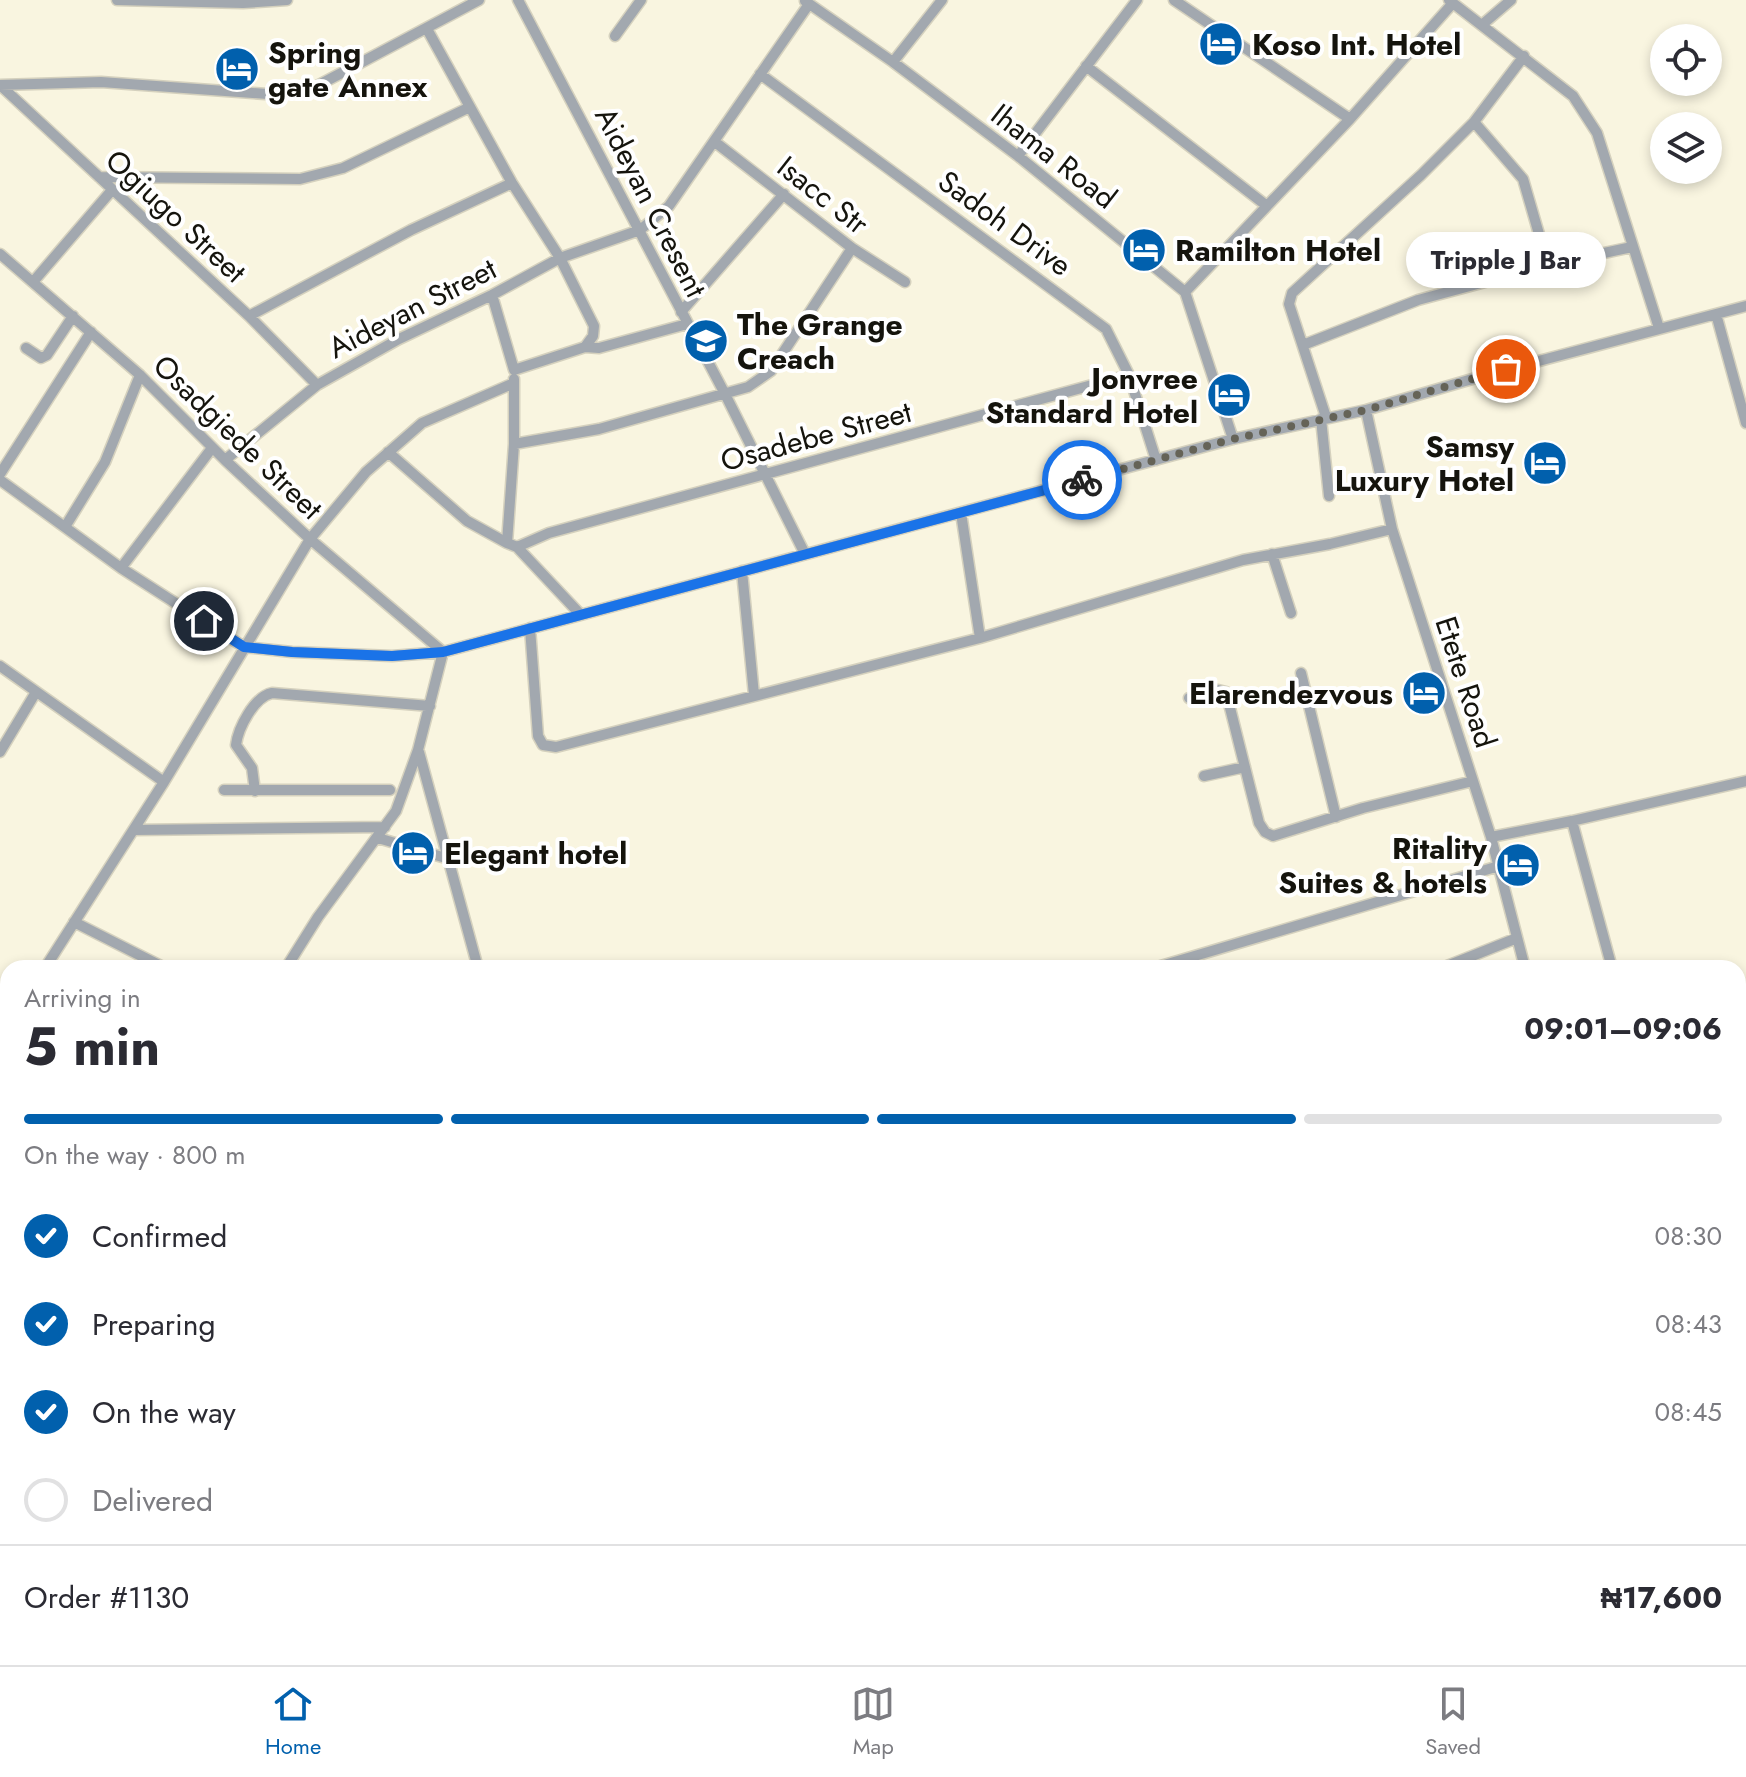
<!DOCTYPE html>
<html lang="en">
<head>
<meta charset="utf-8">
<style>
  body { margin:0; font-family:Jost,sans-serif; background:#f7f7f7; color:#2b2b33; height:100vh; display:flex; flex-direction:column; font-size:30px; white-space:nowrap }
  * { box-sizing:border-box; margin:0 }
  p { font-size:26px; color:#7c7c81 }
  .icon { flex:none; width:44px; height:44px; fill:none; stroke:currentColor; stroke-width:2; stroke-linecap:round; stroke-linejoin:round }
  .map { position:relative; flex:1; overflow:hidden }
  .details { position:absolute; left:0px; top:960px; width:1746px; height:706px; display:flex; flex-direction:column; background:#fff; border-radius:24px 24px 0 0; box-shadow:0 4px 12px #0003 }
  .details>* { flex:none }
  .buttons { position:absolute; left:1650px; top:24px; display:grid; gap:16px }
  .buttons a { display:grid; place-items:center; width:72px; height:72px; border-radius:50%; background:#fff; box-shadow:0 4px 12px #0003; font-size:40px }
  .pin { position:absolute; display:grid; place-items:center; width:68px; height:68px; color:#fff; margin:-34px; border:4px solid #fff; border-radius:50%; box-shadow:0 2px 8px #0007 }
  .courier { position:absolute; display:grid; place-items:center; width:80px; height:80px; margin:-40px; border:6px solid #1a73e8; border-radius:50%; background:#fff; color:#222; box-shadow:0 2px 10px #0007 }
  .bubble { position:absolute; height:56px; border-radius:28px; background:#fff; box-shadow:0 4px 12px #0003; font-size:26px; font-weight:700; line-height:56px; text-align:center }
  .head em { font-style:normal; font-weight:700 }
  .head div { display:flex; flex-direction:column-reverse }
  .head { display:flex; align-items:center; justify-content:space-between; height:136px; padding:0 24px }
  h1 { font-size:52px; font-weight:700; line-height:60px }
  .bar { display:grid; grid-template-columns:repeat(4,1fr); gap:12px 8px; align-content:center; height:96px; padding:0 24px }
  .bar i { height:10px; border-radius:6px; background:#e1e1e2 }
  .bar .selected { background:#0160ad }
  .bar p { grid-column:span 4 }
  .line { display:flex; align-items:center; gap:20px; padding:0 24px; border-top:2px solid #e1e1e2 }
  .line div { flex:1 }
  ol { padding:0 24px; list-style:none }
  li { display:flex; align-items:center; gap:24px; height:88px }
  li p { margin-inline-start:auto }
  li .icon { padding:8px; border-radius:50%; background:#0160ad; color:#fff; stroke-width:4 }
  li:last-child { color:#7c7c81 }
  li i { width:44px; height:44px; border:4px solid #e1e1e2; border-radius:50% }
  .tabs { display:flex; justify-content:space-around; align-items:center; height:112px; border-top:2px solid #e1e1e2; background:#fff; font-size:22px; color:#7c7c81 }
  .tabs a { display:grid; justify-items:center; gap:4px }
  .tabs .selected { color:#0160ad }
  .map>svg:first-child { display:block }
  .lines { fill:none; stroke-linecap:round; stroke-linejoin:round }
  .minor-casing { stroke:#d5d1be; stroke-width:13 }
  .minor { stroke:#a2a8af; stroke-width:10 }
  .done { stroke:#656357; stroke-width:8; stroke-dasharray:0 14.4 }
  .route { stroke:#1a73e8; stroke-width:10 }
  .labels { text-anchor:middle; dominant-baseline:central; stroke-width:8; stroke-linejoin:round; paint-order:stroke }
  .poi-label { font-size:30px; font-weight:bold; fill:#15140d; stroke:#fff; text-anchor:start }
  .street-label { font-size:30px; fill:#15140d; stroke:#fff }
</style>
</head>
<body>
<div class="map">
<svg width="1746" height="1665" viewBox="0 0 1746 1665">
  <rect width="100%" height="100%" fill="#f9f5e0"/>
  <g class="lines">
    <g class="minor-casing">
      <path id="minor" d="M117 0 243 3 287 0
        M518 0 725 394 805 554
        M1174 0 1350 119
        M1449 0 1573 96 1597 133 1659 328
        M805 1 893 62 1018 156 1185 292 1233 439
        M1483 24 1511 0
        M427 29 512 183 560 258 594 326 593 336 585 347 514 370 492 295
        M615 36 641 0
        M893 62 942 0
        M1086 66 1267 206
        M760 74 1106 329 1129 375 1156 460
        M0 85 101 82 280 95 315 87 479 0
        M0 85 249 316 317 385
        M1474 122 1523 179 1548 265
        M715 142 852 248 905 282
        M1018 156 1137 0
        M99 177 300 179 343 168 470 107
        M0 254 140 375 225 460 310 539 443 652
        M33 282 112 190
        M1185 292 1350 119 1453 3
        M681 312 784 194
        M1716 314 1746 423
        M249 316 411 230 512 183
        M1303 345 1418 300 1548 265 1632 247
        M585 347 599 348 687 324
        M26 348 41 358 47 355 73 316
        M514 379V444L507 543 517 547 580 614
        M1366 410 1392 529 1491 837 1525 968
        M1326 417 1289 304 1292 293 1421 175 1474 122 1524 56
        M1321 419 1329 496
        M514 444 599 429 748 387 771 371 852 248
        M388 452 467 521 507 543
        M225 460 317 385 399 339 492 295 560 258 640 230 669 206 809 4
        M0 474 91 332
        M0 480 121 568 244 647 292 652 392 656 443 652 1233 439 1366 410 1486 375 1746 306
        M961 513 980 638
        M65 527 105 462 140 375
        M517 547 549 533 1129 375
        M1272 554 1291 613
        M121 568 212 448
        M742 571 754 695
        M530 628 538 736 543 745 556 747 980 638 1243 560 1330 544 1392 529
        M0 666 164 782
        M1301 673 1336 817
        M1189 698 1218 690 1226 692 1259 823 1265 832 1273 836 1363 808 1473 781
        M0 752 36 692
        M419 752 478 968
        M1204 776 1245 767
        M224 790H390
        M255 791 252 768 236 745C238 728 254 697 272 693L430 706
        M1572 821 1612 968
        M134 830 385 827
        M1491 837 1572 821 1746 781
        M378 838 449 859
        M74 922 165 968
        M45 968 164 782 310 539 366 472 422 423 514 383
        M286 968 318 917 396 811 418 750 443 652
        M1154 968 1499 866
        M1442 968 1517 938
        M0 1037 8 1025
        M0 1055 8 1059
        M0 1235 8 1237
        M1738 1259 1746 1257
        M0 1327 8 1326
        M0 1400H8
        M1745 1431V1357
        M0 1483H8
        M1738 1535 1746 1533
        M0 1564H8
        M1738 1633 1746 1637
        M1738 1651 1746 1649
        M458 1658 459 1665
        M544 1658V1665
        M675 1658 676 1665
        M937 1658V1665
        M1036 1658 1037 1665
        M1207 1658 1209 1665
        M86 1665 89 1658
        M171 1665 174 1658
        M368 1665V1658
        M1162 1665 1195 1658
        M1533 1665 1597 1658
        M1687 1665 1713 1658"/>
    </g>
    <use href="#minor" class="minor"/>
  </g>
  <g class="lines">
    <path class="done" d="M1082 480 1233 439 1366 410 1506 369"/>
    <path class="route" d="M204 621 244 647 292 652 392 656 443 652 1082 480"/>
  </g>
  <defs>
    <g id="hotel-disc" transform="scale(2.3)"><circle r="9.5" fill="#0160ad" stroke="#fff"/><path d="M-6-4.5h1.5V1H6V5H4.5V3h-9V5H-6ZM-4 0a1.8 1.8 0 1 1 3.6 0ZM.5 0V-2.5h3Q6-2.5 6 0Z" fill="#fff"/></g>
    <g id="school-disc" transform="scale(2.3)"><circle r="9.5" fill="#0160ad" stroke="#fff"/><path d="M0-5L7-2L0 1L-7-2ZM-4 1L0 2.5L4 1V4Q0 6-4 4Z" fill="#fff"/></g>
  </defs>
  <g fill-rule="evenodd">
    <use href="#hotel-disc" x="1221" y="44"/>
    <use href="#hotel-disc" x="237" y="69"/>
    <use href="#hotel-disc" x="1144" y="250"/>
    <use href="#school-disc" x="706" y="341"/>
    <use href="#hotel-disc" x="1229" y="395"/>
    <use href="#hotel-disc" x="1545" y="463"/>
    <use href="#hotel-disc" x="1424" y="693"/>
    <use href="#hotel-disc" x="413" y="853"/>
    <use href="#hotel-disc" x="1518" y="865"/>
  </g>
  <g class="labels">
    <g class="poi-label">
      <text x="1252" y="44">Koso Int. Hotel</text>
      <text x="268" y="52">Spring<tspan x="268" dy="34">gate Annex</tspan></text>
      <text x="1175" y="250">Ramilton Hotel</text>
      <text x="737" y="324">The Grange<tspan x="737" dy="34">Creach</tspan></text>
      <text x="1198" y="378" text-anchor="end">Jonvree<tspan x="1198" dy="34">Standard Hotel</tspan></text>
      <text x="1514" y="446" text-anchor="end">Samsy<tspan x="1514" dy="34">Luxury Hotel</tspan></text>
      <text x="1393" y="693" text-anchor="end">Elarendezvous</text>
      <text x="1487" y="848" text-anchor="end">Ritality<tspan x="1487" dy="34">Suites &amp; hotels</tspan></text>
      <text x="444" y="853">Elegant hotel</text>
    </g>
    <g class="street-label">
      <text transform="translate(1054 156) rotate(38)">Ihama Road</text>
      <text transform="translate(823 195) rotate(38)">Isacc Str</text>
      <text transform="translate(651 202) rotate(63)">Aideyan Cresent</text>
      <text transform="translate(176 216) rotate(43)">Ogiugo Street</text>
      <text transform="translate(1005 223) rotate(36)">Sadoh Drive</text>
      <text transform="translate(412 308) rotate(-27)">Aideyan Street</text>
      <text transform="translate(816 436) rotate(-15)">Osadebe Street</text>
      <text transform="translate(238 437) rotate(44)">Osadgiede Street</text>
      <text transform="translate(1466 682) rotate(72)">Etete Road</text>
    </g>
  </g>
</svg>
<div class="buttons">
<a><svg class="icon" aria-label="locate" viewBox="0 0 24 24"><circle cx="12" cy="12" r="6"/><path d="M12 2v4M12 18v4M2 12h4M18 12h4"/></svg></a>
<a><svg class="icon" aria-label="layers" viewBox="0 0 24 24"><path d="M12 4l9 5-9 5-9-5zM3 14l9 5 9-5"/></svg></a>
</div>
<div class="pin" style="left:1506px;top:369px;background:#ea580c"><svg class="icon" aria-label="bag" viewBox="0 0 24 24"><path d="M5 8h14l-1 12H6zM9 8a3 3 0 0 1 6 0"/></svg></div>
<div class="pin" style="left:204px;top:621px;background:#1f2937"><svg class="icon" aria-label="home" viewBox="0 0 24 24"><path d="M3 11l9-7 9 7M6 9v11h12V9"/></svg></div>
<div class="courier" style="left:1082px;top:480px"><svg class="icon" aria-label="bike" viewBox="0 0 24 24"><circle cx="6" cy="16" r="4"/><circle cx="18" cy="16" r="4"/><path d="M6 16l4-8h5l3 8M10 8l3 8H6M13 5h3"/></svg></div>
<div class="bubble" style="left:1406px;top:232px;width:200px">Tripple J Bar</div>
<section class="details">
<div class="head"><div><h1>5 min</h1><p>Arriving in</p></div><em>09:01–09:06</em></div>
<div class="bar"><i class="selected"></i><i class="selected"></i><i class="selected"></i><i></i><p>On the way · 800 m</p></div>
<ol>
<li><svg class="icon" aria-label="check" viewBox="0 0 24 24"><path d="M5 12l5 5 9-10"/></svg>Confirmed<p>08:30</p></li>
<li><svg class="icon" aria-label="check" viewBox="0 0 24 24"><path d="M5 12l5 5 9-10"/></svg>Preparing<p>08:43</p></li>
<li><svg class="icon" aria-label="check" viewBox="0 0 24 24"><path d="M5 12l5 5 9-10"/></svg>On the way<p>08:45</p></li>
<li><i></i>Delivered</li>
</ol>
<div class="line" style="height:104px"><div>Order #1130</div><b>₦17,600</b></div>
</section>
</div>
<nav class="tabs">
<a class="selected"><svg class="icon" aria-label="home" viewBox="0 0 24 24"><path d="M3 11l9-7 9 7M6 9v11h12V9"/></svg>Home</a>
<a><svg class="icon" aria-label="map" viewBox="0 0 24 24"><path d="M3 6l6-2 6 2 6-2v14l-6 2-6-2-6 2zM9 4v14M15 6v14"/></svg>Map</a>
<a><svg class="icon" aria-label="saved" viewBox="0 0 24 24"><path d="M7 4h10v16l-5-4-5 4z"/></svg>Saved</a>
</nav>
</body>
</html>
